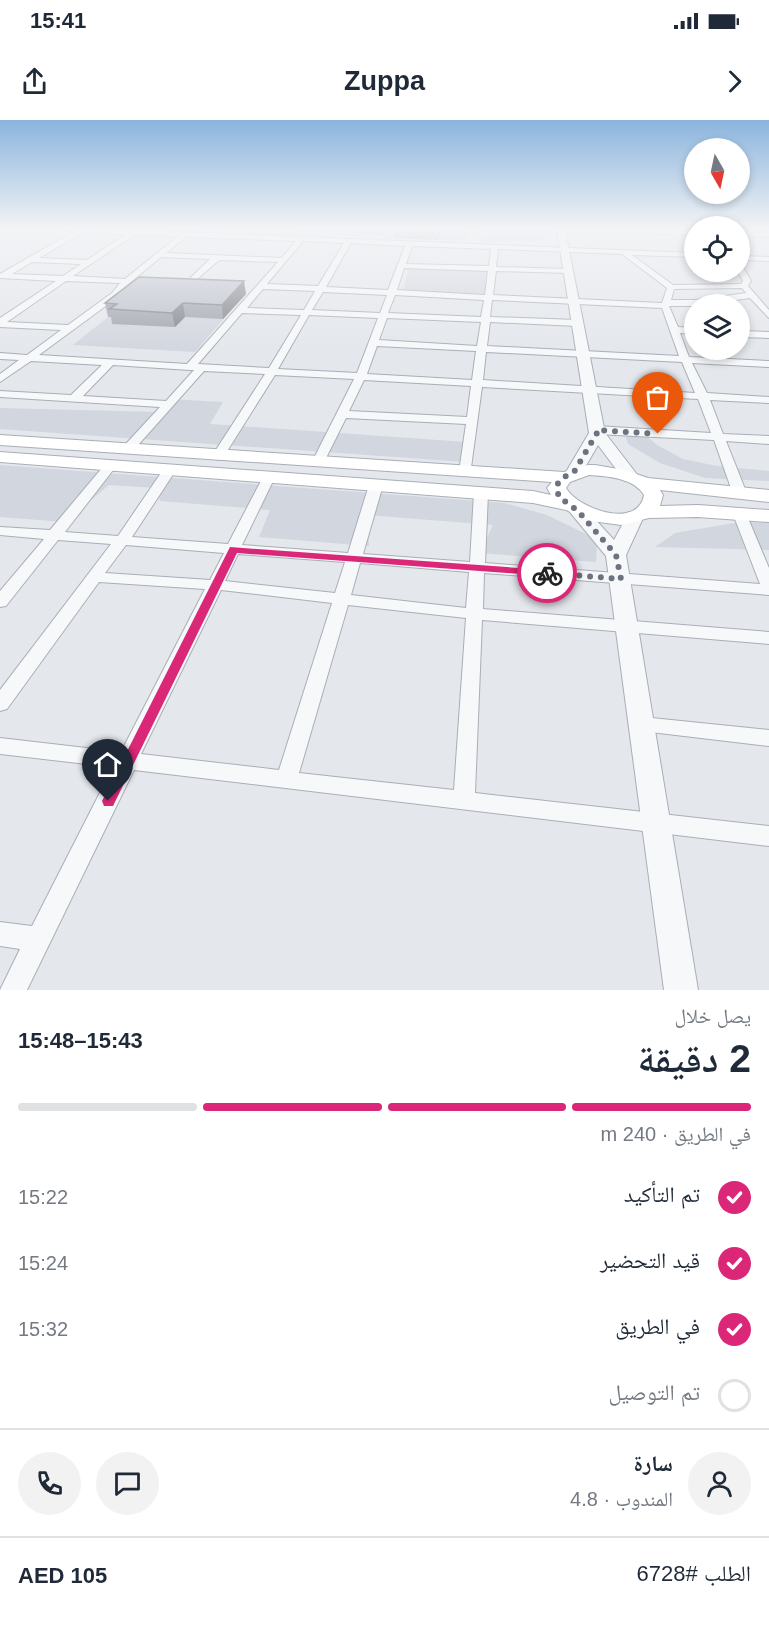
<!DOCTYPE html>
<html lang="ar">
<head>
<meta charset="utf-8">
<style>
  body { margin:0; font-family:Arial,"Noto Naskh Arabic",sans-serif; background:#f2f2f3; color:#1f2937; direction:rtl; height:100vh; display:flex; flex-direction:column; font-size:22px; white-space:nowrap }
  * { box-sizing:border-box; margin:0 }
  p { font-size:20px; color:#747a83 }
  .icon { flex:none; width:33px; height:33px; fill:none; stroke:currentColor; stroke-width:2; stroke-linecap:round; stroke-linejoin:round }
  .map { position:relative; height:870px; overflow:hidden; direction:ltr }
  .details { display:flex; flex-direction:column; background:#fff; flex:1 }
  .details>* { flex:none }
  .needle { width:39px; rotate:171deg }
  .controls { position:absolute; left:684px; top:18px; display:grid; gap:12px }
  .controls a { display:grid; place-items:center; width:66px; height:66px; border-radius:50%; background:#fff; box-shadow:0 3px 9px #0003; font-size:30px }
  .pin { position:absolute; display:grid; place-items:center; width:51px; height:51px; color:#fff; margin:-62px -26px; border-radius:50% 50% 50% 0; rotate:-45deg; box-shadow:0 0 6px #0007 }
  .pin .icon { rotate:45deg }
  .courier { position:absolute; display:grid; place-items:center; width:60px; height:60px; margin:-30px; border:4px solid #db2777; border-radius:50%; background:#fff; color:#222; box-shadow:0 2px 8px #0007 }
  .overview em { font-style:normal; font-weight:600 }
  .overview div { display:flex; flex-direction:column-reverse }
  .overview { display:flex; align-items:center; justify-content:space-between; height:102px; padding:0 18px }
  h1 { font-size:39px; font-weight:600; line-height:45px }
  .bar { display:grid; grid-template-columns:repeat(4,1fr); gap:9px 6px; align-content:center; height:72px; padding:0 18px }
  .bar i { height:8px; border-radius:4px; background:#e0e1e3 }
  .bar .current { background:#db2777 }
  .bar p { grid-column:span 4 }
  .line { display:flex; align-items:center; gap:15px; padding:0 18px; border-top:2px solid #e0e1e3 }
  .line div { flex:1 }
  .round { display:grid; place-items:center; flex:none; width:63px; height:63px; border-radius:32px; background:#f2f2f3 }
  ol { padding:0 18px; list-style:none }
  li { display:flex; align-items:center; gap:18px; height:66px }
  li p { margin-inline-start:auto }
  li .icon { padding:6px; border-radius:50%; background:#db2777; color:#fff; stroke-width:4 }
  li:last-child { color:#747a83 }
  li i { width:33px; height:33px; border:3px solid #e0e1e3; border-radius:50% }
  .status { display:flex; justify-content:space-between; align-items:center; height:42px; padding:0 30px; background:#fff; direction:ltr }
  .status svg { height:16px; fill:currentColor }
  header { display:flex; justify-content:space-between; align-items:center; height:78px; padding:0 18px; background:#fff; font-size:27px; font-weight:600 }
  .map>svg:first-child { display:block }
  .built { fill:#d2d6de }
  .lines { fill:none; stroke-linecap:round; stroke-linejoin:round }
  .minor-casing { stroke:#a9aeb7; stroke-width:2 }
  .tertiary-casing { stroke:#a9aeb7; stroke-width:2 }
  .secondary-casing { stroke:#a9aeb7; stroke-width:2 }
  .minor { fill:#f7f8fa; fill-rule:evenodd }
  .tertiary { fill:#f7f8fa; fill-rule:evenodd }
  .secondary { fill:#fff; fill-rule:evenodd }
  .wall { fill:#a1a5ae }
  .shaded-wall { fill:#83868d }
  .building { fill:#bbc0ca; stroke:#83868d; stroke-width:1.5 }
  .route { fill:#db2777 }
  .done { stroke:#6c737f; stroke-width:6; stroke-dasharray:0 10.8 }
</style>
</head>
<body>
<div class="status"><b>15:41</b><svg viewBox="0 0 49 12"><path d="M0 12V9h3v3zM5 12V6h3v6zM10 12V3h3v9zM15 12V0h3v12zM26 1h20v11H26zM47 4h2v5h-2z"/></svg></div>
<header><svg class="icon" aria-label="forward" viewBox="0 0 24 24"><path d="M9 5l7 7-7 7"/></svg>Zuppa<svg class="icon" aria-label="share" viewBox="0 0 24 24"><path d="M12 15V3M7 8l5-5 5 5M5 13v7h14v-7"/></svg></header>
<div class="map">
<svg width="769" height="870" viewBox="0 0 769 870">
  <rect width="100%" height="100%" fill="#e4e7ec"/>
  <path class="built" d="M293 110H469L467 121 290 114Z
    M483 110H556V113L538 121 481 122Z
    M409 148 487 151 485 174 403 171Z
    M143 169 246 173 195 232 73 225Z
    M168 279 223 282 210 304 466 322V342L0 309V288L158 292Z
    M624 312H642L657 325 683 339 717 346 769 351V361L705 358 660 343 628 324Z
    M0 345 504 383 547 395 586 414 597 424 596 442 480 433 493 405 367 395 369 426 259 417 270 390 160 381 157 368 109 365 65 402 0 397Z
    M740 402 769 403V430L655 427 675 413Z"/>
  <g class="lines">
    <g class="minor-casing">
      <path id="minor" d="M66 110H132L694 133V137L632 135 673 165 741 164 743 161 738 152 740 147H743L751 161 748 166 769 190V198L750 178 694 186H669L678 207 694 208V214L680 213 689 237 769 241V247L692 243 707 273 769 277V283L710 280 723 314 769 316V324L726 321 747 374 740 378 733 374 714 320 596 314 590 310 596 306 711 313 698 279 482 267 470 355 465 356 459 352 466 304 346 298 324 342 318 346 312 342 354 259 275 255 224 336 218 340 212 336 265 254 204 251 131 333H123L121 330 123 327 160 287 0 277V271L71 275 102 245 31 241 0 262V254L19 240 0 239V233L27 235 61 210 0 207V198L56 161 0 158V154L73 112ZM82 113 126 114 87 140 39 138ZM134 115 178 116 125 159 73 156ZM186 117 296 121 282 138 166 133ZM303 121 344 123 318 166 267 164ZM351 123 405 126 388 170 326 167ZM412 126 491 129 489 146 406 144ZM498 129 622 134 667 168 662 183 493 175 496 151 569 153 573 151 569 149 496 147ZM161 137 210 139 183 165V169H186L219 140 278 142 187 244 39 235 118 177 126 166ZM32 142 81 144 63 156 12 154ZM404 148 488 151 485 175 397 170ZM66 161 120 163 112 173 68 205 7 202ZM742 168 746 173 696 180H671L674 169ZM263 169 315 171 304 190 247 188ZM323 172 387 175 380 193 312 190ZM395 175 484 180 481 197 388 193ZM492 180 662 188 679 236 487 226 490 202 577 206 582 203 577 200 490 197ZM242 193 301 195 269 248 198 244ZM309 195 378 198 357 253 278 249ZM387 198 481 202 477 226 379 220ZM377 226 476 231 472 260 367 254ZM486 232 682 242 695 273 483 260ZM113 245 190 250H194L166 281 83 276ZM364 260 471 266 467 297 349 291Z
        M615 110 694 111V115L618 112Z
        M740 112 769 113V117L740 116Z
        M740 136 769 137V141L740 140Z
        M740 211 769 212V218L740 217Z
        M111 341 117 345 65 412 118 416 165 347 170 346 176 350 132 417 228 424 263 357 269 353 275 357 242 425 348 433 369 365 376 361 383 365 363 434 470 442 474 373 481 369 488 373 485 443 760 464 733 394 740 390 745 391 769 448V475L484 453 483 489 769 512V524L482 500 475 673 769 706V726L134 650 27 870H0L20 829 0 826V802L32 806 113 647 0 634V618L121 632 205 469 99 462 7 589 0 591V570L111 424 58 420 6 486 0 487V471L44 419 0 415V407L50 410 107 342ZM126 425 224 433 210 460 105 453ZM238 434 345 442 335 473 225 461ZM360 443 469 452 466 488 351 475ZM221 470 332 483 279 650 141 634ZM348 485 466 498 454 670 299 653Z
        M642 597 769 610V626L642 611 635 609 632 604 635 599Z"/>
    </g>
    <g class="tertiary-casing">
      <path id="tertiary" d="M557 110H565L605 313 639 357 637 361H625L598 325 580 356 574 357 566 352 589 313Z
        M578 386 584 387 614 420 629 392H641L644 396 626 435 698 870H664L606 436 569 391 572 387Z"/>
    </g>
    <g class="secondary-casing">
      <path id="secondary" d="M0 315 564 352 588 345H595L624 350 648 358 769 370V382L660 370 663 375 660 386 698 385 769 390V402L698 397 649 398 621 405 592 401 566 390 533 383 0 342V332L533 371 551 375 547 368 552 362 0 325ZM589 355C607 356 634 358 644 375 638 410 578 389 566 368L570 362Z"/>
    </g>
    <use href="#minor" class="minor"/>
    <use href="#tertiary" class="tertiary"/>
    <use href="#secondary" class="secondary"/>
  </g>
  <path class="wall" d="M354 110H385L383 114 354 113Z
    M394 110H441L438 120 394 118Z
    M246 174 223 199 185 197 175 207 112 204 111 197H108L105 183Z"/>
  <path class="shaded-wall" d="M438 110H441L438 120Z
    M244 161 246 174 223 199 222 185Z
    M183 183 185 197 175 207 172 193Z"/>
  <path class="building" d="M139 157 244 161 222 185 183 183 172 193 109 189 117 184 105 183Z"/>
  <linearGradient id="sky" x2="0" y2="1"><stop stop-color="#8bb4dd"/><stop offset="0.47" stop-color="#f3f4f6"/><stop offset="1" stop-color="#f3f4f6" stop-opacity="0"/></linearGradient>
  <rect width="769" height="232" fill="url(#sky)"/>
  <path class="route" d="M230 427 547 450 552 453 547 456 237 433 113 686H104L102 681Z"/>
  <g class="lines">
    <path class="done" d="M547 453 621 459 616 435 578 391 559 377 557 370 558 363 564 357 574 352 597 313V310L658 314"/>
  </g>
</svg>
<div class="controls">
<a><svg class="needle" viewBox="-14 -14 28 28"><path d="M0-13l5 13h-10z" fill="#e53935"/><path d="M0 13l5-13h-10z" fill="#747a83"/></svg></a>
<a><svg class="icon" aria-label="locate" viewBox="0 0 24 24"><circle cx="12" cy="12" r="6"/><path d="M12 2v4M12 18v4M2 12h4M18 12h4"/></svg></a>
<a><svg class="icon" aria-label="layers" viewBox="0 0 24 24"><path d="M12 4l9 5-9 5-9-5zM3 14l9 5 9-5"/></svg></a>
</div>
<div class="pin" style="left:658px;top:314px;background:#ea580c"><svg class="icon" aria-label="bag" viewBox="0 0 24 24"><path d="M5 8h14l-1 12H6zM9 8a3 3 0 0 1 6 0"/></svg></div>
<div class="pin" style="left:108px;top:681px;background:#1f2937"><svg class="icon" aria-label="home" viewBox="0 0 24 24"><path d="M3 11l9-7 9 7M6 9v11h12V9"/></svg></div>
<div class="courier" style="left:547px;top:453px"><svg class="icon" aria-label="bike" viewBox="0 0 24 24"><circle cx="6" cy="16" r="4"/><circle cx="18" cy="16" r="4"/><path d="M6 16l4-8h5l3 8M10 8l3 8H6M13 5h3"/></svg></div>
</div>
<section class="details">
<div class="overview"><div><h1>2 دقيقة</h1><p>يصل خلال</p></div><em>15:43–15:48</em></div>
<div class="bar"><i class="current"></i><i class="current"></i><i class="current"></i><i></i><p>في الطريق · 240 m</p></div>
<ol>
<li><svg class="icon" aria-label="check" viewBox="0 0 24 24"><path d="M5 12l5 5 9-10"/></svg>تم التأكيد<p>15:22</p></li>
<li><svg class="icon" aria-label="check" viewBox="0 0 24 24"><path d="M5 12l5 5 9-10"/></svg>قيد التحضير<p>15:24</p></li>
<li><svg class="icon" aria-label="check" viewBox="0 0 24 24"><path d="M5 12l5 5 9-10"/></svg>في الطريق<p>15:32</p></li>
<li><i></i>تم التوصيل</li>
</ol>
<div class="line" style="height:108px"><a class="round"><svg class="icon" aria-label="person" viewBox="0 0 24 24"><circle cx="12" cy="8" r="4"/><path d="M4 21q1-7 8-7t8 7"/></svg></a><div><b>سارة</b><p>المندوب · 4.8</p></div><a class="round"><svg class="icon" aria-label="chat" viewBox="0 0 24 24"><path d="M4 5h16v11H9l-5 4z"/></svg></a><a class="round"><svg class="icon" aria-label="phone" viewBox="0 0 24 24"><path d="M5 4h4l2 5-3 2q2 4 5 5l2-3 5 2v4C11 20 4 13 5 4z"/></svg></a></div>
<div class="line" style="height:78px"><div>الطلب #6728</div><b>AED 105</b></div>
</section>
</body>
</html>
